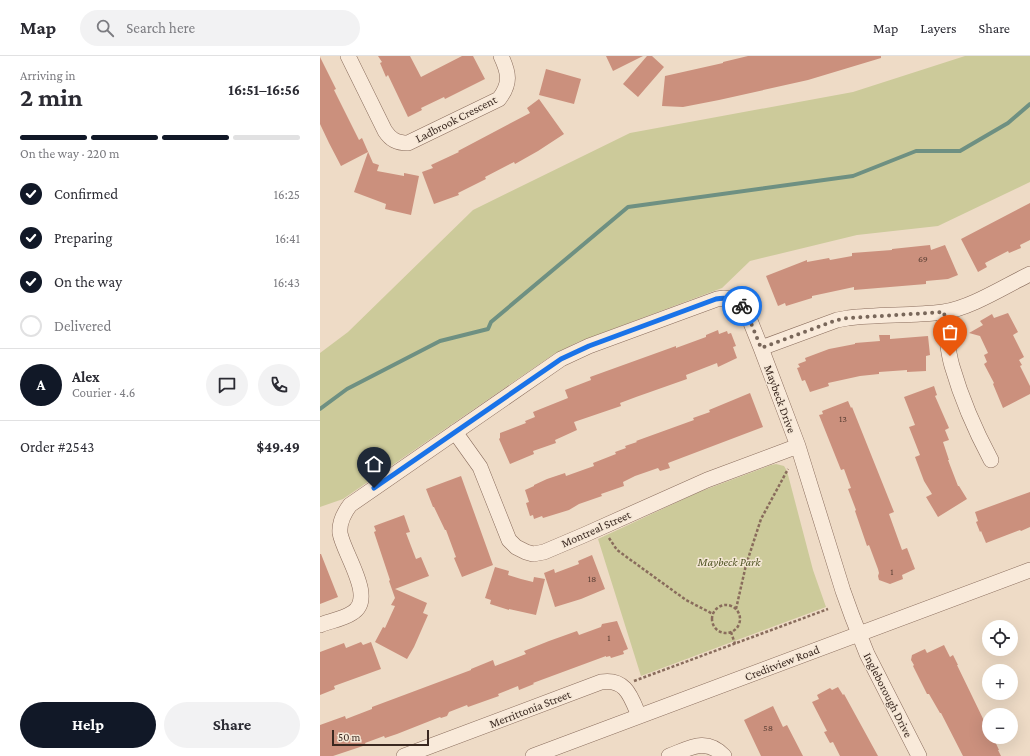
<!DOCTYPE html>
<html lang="en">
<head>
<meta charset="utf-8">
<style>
  body { margin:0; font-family:"Crimson Pro",serif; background:#f2f2f3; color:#2b2b33; height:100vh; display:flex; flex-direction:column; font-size:15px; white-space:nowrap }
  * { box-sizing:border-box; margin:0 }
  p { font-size:13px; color:#7c7c81 }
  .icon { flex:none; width:22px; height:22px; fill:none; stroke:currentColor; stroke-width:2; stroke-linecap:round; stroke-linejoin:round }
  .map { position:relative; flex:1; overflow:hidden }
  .drawer { display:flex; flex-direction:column; background:#fff; width:320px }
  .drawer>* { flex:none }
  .buttons { position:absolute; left:662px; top:564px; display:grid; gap:8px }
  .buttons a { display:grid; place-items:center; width:36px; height:36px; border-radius:50%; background:#fff; box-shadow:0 4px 16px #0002; font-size:20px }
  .scale { position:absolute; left:12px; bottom:10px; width:97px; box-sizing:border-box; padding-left:4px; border:2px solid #3a2820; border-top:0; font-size:11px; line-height:14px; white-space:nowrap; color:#3a2820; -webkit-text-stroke:3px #f5e7d6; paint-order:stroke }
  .pin { position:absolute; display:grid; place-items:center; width:34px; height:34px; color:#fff; margin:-41px -17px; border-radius:50% 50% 50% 0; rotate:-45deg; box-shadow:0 0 4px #0007 }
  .pin .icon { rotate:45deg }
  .courier { position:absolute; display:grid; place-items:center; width:40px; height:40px; margin:-20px; border:3px solid #1a73e8; border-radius:50%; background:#fff; color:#222; box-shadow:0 1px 5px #0007 }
  .head em { font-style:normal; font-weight:700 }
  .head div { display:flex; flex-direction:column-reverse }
  .head { display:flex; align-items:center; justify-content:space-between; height:68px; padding:0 20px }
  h1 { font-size:26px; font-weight:700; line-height:30px }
  .bar { display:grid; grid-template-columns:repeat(4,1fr); gap:6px 4px; align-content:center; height:48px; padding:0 20px }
  .bar i { height:5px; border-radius:3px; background:#e1e1e2 }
  .bar .on { background:#111827 }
  .bar p { grid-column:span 4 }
  .line { display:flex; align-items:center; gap:10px; padding:0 20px; border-top:1px solid #e1e1e2 }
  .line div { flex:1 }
  .round { display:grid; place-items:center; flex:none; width:42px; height:42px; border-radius:21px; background:#f2f2f3 }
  ol { padding:0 20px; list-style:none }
  li { display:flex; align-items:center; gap:12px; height:44px }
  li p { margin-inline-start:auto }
  li .icon { padding:4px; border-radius:50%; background:#111827; color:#fff; stroke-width:4 }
  li:last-child { color:#7c7c81 }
  li i { width:22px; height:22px; border:2px solid #e1e1e2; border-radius:50% }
  .action { display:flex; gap:8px; margin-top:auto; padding:8px 20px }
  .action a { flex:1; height:46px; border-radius:24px; background:#111827; color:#fff; font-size:16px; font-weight:700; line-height:46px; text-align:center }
  .action a+a { background:#f2f2f3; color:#2b2b33 }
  header { display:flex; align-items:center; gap:24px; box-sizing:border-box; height:56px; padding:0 20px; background:#fff; border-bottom:1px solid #e1e1e2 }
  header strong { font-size:19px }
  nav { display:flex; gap:22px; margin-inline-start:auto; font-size:14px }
  .search { width:280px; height:36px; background:#f2f2f3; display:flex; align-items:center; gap:10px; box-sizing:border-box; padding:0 14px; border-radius:22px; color:#7c7c81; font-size:15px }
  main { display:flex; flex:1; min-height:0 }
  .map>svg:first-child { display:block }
  .green { fill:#ccca9a }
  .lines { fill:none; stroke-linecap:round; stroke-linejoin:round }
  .stream { stroke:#6e9082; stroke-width:4 }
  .building { fill:#cb907d }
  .street-casing { stroke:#896c5c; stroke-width:16 }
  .path { stroke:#896c5c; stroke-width:2.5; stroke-dasharray:3 2; stroke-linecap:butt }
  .street { stroke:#f9eada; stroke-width:15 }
  .done { stroke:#79675a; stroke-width:4; stroke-dasharray:0 7.2 }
  .route { stroke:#1a73e8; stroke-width:5 }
  .labels { text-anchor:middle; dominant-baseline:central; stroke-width:3; stroke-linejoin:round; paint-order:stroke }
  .number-label { font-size:10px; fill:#5e4237 }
  .street-label { font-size:12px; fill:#3a2820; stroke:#f5e7d6 }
  .park-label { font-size:12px; font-style:italic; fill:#525626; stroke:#f5e7d6 }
</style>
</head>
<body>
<header>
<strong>Map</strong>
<div class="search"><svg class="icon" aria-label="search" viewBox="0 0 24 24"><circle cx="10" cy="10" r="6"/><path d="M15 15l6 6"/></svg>Search here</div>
<nav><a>Map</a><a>Layers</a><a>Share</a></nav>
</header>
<main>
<section class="drawer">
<div class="head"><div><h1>2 min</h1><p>Arriving in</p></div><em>16:51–16:56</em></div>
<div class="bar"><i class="on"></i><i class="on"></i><i class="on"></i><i></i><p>On the way · 220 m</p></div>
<ol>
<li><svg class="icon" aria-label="check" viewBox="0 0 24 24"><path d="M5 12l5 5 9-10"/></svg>Confirmed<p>16:25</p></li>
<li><svg class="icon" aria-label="check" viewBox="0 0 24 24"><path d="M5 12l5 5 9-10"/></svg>Preparing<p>16:41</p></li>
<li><svg class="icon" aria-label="check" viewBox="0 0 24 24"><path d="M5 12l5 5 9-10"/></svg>On the way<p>16:43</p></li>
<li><i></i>Delivered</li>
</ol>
<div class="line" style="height:72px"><b class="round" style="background:#111827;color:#fff">A</b><div><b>Alex</b><p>Courier · 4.6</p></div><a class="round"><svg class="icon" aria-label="chat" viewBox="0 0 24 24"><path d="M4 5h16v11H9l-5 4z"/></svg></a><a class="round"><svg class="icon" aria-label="phone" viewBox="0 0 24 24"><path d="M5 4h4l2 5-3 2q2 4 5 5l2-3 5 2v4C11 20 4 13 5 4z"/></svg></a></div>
<div class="line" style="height:52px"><div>Order #2543</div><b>$49.49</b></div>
<div class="action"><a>Help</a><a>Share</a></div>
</section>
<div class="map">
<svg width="710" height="700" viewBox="0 0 710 700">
  <rect width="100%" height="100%" fill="#eedbc6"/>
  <path class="green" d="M645 0H710V126L618 170 537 179 430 205 402 232 258 286 234 298 23 443 0 451V297L28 276 153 154 310 77 533 36Z
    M456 408 464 410 467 415 493 514 506 551 321 620 278 483 379 436 451 409Z"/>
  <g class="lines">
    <path class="stream" d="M0 353 27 333 120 285 168 273 171 266 308 151 533 120 596 95H640L688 67 710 48"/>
  </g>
  <path class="building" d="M58 0H90L101 21 142 0H153L165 23 125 43 124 41 101 52 102 54 88 61 68 19 66 21 60 7 62 6Z
    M286 0H323L293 15Z
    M327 0H332L344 11 318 41 303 28Z
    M428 0H561V2L488 24 399 44 363 51 342 50 345 20 403 7V6Z
    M0 1 16 33 14 34 39 84 42 82 53 107 59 109 57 115 84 120V117L99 120 91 159 65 153 66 148 34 136 48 96 21 110 9 87 0 68Z
    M226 13 261 23 254 48 219 39Z
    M219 43 244 78 218 95 195 108 194 106 165 121 166 123 138 137 139 139 114 148 102 116 113 112 111 109 139 96 138 95 210 57 207 52Z
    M710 147V184L700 189 701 192 689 197 688 195 665 207 667 211 658 216 641 183Z
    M610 189 611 194 625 189 638 219 628 223 606 225V228L534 234V231L492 240V242L466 250 465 247 458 250 446 220 487 204V206L509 202 510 204 532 200V197L572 194V193Z
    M688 257 698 276 693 279 704 301 699 304 702 309 700 310 710 330V338L683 352 673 328 674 327 664 308 667 306 664 299 668 297 660 280 649 277 663 269 660 265 672 258 674 262Z
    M398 274 399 278 407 275 408 278 411 277 416 290 413 291 417 302 398 311 397 307 366 319 367 323 316 341 300 347 301 350 254 366 257 374 235 384 236 387 213 395 214 398 190 408 179 383 180 382V377L206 367 205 365 215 361 213 356 248 342 245 334 271 324 270 321 356 290V292L386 281V279Z
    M559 279H570V283L608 280 610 299 606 300V315L587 316V314L559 316V318L540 320 508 327 509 330 490 336 485 324 482 325 477 312 480 311 478 308 486 305 485 302 509 293 535 288V287L560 285Z
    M614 330 617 339 615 340 629 372 625 374 629 384 623 386 629 404H628L638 430H639L647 443 618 461 606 441 612 438 604 425 595 401 600 399 589 371 595 369 584 341Z
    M430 337 443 371 348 407 350 412 340 415 338 412 315 420 303 426 304 430 281 438 282 440 259 448 249 454 223 462 222 460 214 463 213 459 210 460 206 447 209 446 205 434 214 430V429L227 423 245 417 246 420 274 410 273 407 296 398 295 396 306 392 305 390 317 386 316 385 374 364 373 362 390 356 389 354Z
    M528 345 531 352 532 351 574 456 569 458 582 494 587 492 595 513 582 519 583 523 570 528 559 524 558 520 559 517 558 513 549 489 547 490 535 455 536 454 528 433 531 432 524 413 521 414 499 359 503 358 502 355Z
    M141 420 173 509 142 521 134 502 136 501 126 474H125L114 451H113L106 433Z
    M710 436V471L701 475 700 474 666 487 661 475 660 476 656 466 658 465 655 456Z
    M84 459 90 476 86 477 96 503 101 501 109 520 75 533 107 547 103 557 108 559 94 591 87 603 55 586 63 571 65 572 75 550 71 549 75 542 69 525 70 524 54 476 56 475 54 470Z
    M0 498H1L18 541 0 548Z
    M272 499 285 533 261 543 235 551 224 517 234 513 235 517 259 508 258 505Z
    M175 511 189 515 188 519 201 523 213 526 214 521 225 523 216 559 189 553V554L170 548 171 544 165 542Z
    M297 565 308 593 303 595 304 598 291 602 290 600 286 601V600L213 627 214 628 199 634 198 630 178 638 179 640 148 651 147 649 129 656 127 660 121 662 120 661 77 678 65 682 64 680 45 687 46 689 13 700H0V669L25 660 26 663 52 653V651L151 614V613L173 604 175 610 206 598 204 595 229 585 257 575 259 579 281 571 282 568Z
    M41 586 43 589 51 586 61 613 14 630 15 633 0 639V596L24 587 26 592Z
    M624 589 630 601 633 599 638 609H637L669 675V681H673L679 694H678L681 700H643L621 657H620L609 638H607L593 610 594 609 591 604 592 599 605 593 607 597Z
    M518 631 523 639 524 638 558 700H520L513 686 510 687 504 676 507 675 492 646 499 643 497 639 510 632 512 634Z
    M453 650 463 671 467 669 483 700H441L424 664Z"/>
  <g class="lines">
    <g class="street-casing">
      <path id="street" d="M28 0 65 75C71 84 77 87 88 87L179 43C191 27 189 17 181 0
        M624 256C626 274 627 293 632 310 641 341 656 376 671 404
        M441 292 517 264 528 262C559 258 591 260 623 256 651 252 685 230 710 218
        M135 376 160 411 189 484 196 491 206 496 213 498 224 496 264 479 387 424 478 390
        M0 569C10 565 23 563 32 557 57 543 23 497 20 477 19 466 24 457 30 449L241 303 269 290 397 243 404 242 412 243 425 252 441 292 478 390 523 535 532 560 547 598 599 700
        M84 700 281 626C306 622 311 641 319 660
        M213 700 710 514
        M349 700C370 692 386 681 404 700"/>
    </g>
    <path class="path" d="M289 482 297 494 366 544 393 558
      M392 563a14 14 0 1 1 28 0a14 14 0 1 1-28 0Z
      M416 553 426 509 441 463 468 413
      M411 576 415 588
      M314 625 508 553"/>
    <use href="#street" class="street"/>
  </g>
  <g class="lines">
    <path class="done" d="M422 250 425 252 441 292 517 264 528 262 624 256 630 300"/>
    <path class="route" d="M54 432 241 303 269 290 396 243C407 241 414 243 422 250"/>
  </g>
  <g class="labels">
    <g class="number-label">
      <text x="603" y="202">69</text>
      <text x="523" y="362">13</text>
      <text x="572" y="515">1</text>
      <text x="272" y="522">18</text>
      <text x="289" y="581">1</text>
      <text x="448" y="671">58</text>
    </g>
    <g class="street-label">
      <text transform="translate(136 63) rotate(-27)">Ladbrook Crescent</text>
      <text transform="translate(460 343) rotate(70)">Maybeck Drive</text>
      <text transform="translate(276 473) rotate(-24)">Montreal Street</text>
      <text transform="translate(462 607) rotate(-21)">Creditview Road</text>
      <text transform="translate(568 639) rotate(63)">Ingleborough Drive</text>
      <text transform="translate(210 653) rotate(-21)">Merrittonia Street</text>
    </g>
    <g class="park-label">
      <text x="409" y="506">Maybeck Park</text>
    </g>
  </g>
</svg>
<div class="buttons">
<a><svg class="icon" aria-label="locate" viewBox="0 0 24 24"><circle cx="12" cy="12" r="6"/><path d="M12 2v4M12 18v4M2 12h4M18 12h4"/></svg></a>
<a>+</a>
<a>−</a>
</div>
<div class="scale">50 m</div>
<div class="pin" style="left:630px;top:300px;background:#ea580c"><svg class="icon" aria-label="bag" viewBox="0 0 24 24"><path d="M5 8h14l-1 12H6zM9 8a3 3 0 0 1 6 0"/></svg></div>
<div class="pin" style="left:54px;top:432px;background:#1f2937"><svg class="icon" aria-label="home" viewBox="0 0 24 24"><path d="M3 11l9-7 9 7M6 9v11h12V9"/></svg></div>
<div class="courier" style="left:422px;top:250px"><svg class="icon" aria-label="bike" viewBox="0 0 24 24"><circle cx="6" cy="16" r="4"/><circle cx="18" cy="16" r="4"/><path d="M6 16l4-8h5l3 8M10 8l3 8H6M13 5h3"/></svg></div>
</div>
</main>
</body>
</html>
